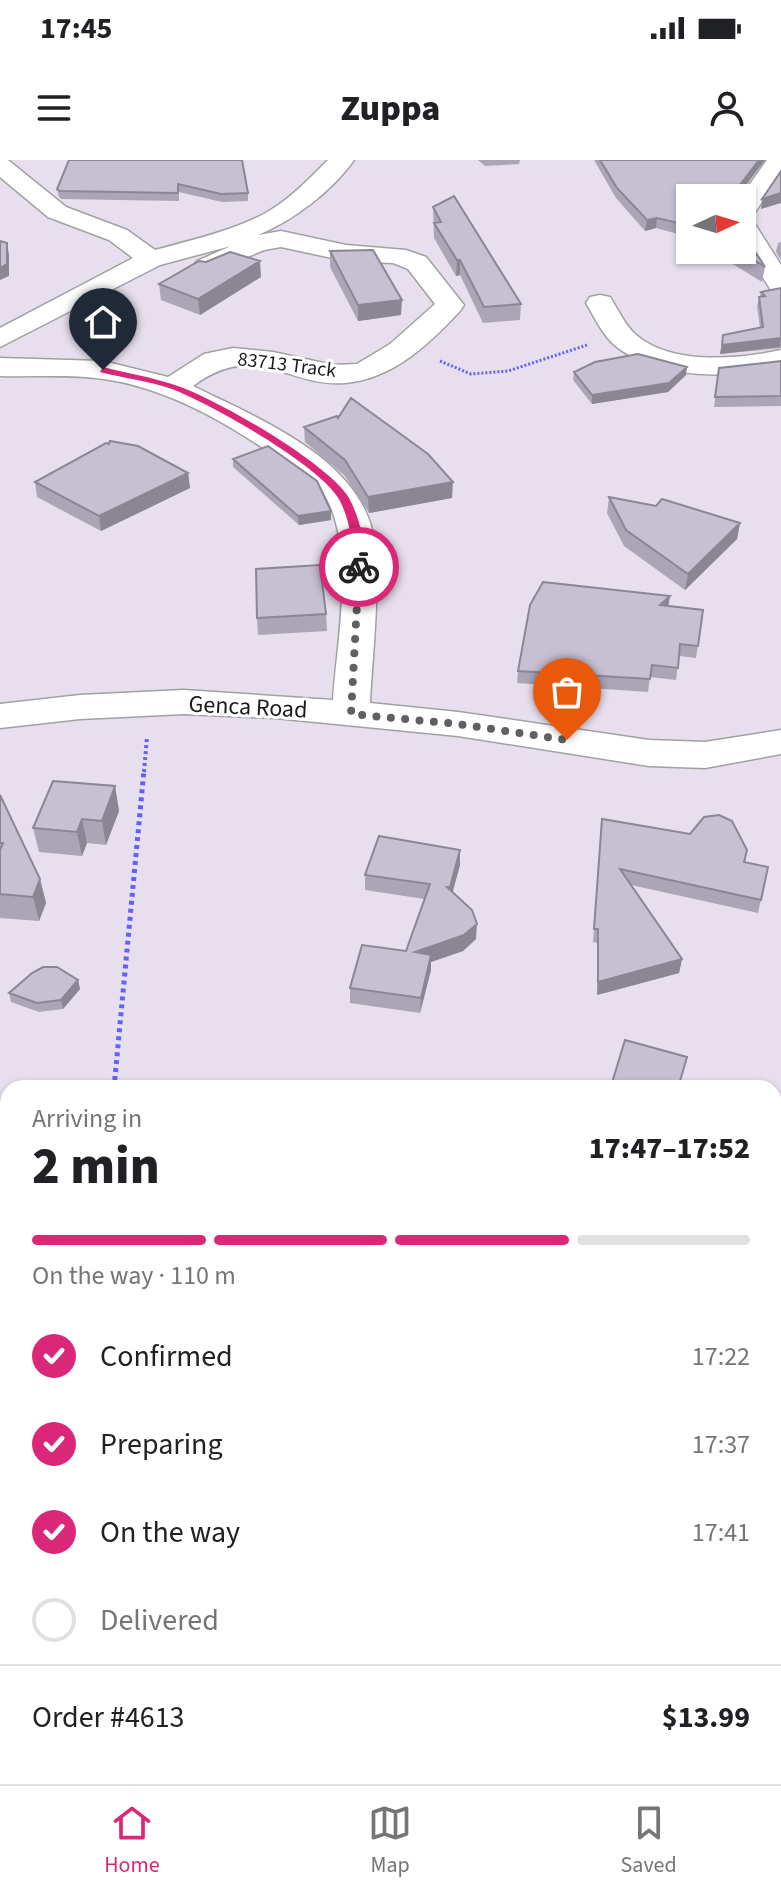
<!DOCTYPE html>
<html lang="en">
<head>
<meta charset="utf-8">
<style>
  body { margin:0; font-family:"Source Sans 3",sans-serif; background:#f6f6f6; color:#202124; height:100vh; display:flex; flex-direction:column; font-size:30px; white-space:nowrap }
  * { box-sizing:border-box; margin:0 }
  p { font-size:26px; color:#757577 }
  .icon { flex:none; width:44px; height:44px; fill:none; stroke:currentColor; stroke-width:2; stroke-linecap:round; stroke-linejoin:round }
  .map { position:relative; flex:1; overflow:hidden }
  .side { position:absolute; left:0px; top:920px; width:782px; height:704px; display:flex; flex-direction:column; background:#fff; border-radius:24px 24px 0 0; box-shadow:0 2px 6px #0004 }
  .side>* { flex:none }
  .needle { width:52px; rotate:86deg }
  .buttons { position:absolute; left:676px; top:24px; display:grid; gap:16px }
  .buttons a { display:grid; place-items:center; width:80px; height:80px; border-radius:0px; background:#fff; box-shadow:0 2px 6px #0004; font-size:40px }
  .pin { position:absolute; display:grid; place-items:center; width:68px; height:68px; color:#fff; margin:-82px -34px; border-radius:50% 50% 50% 0; rotate:-45deg; box-shadow:0 0 8px #0007 }
  .pin .icon { rotate:45deg }
  .courier { position:absolute; display:grid; place-items:center; width:80px; height:80px; margin:-40px; border:6px solid #db2777; border-radius:50%; background:#fff; color:#222; box-shadow:0 2px 10px #0007 }
  .head em { font-style:normal; font-weight:800 }
  .head div { display:flex; flex-direction:column-reverse }
  .head { display:flex; align-items:center; justify-content:space-between; height:136px; padding:0 32px }
  h1 { font-size:52px; font-weight:800; line-height:60px }
  .bar { display:grid; grid-template-columns:repeat(4,1fr); gap:12px 8px; align-content:center; height:96px; padding:0 32px }
  .bar i { height:10px; border-radius:6px; background:#e0e0e0 }
  .bar .selected { background:#db2777 }
  .bar p { grid-column:span 4 }
  .line { display:flex; align-items:center; gap:20px; padding:0 32px; border-top:2px solid #e0e0e0 }
  .line div { flex:1 }
  ol { padding:0 32px; list-style:none }
  li { display:flex; align-items:center; gap:24px; height:88px }
  li p { margin-inline-start:auto }
  li .icon { padding:8px; border-radius:50%; background:#db2777; color:#fff; stroke-width:4 }
  li:last-child { color:#757577 }
  li i { width:44px; height:44px; border:4px solid #e0e0e0; border-radius:50% }
  .status { display:flex; justify-content:space-between; align-items:center; height:56px; padding:0 40px; background:#fff; direction:ltr }
  .status svg { height:22px; fill:currentColor }
  header { display:flex; justify-content:space-between; align-items:center; height:104px; padding:0 32px; background:#fff; font-size:36px; font-weight:800 }
  .tabs { display:flex; justify-content:space-around; align-items:center; height:112px; border-top:2px solid #e0e0e0; background:#fff; font-size:22px; color:#757577 }
  .tabs a { display:grid; justify-items:center; gap:4px }
  .tabs .selected { color:#db2777 }
  .map>svg:first-child { display:block }
  .lines { fill:none; stroke-linecap:round; stroke-linejoin:round }
  .stream { fill:#d3dc9e; fill-rule:evenodd }
  .minor-casing { stroke:#a1a1a1; stroke-width:3 }
  .path-far3 { stroke:#6460fd; stroke-width:3; stroke-dasharray:2 2; stroke-linecap:butt }
  .path-far2 { stroke:#6460fd; stroke-width:4; stroke-dasharray:3 3; stroke-linecap:butt }
  .path-far1 { stroke:#6460fd; stroke-width:5; stroke-dasharray:4 4; stroke-linecap:butt }
  .path { stroke:#6460fd; stroke-width:6; stroke-dasharray:5 5; stroke-linecap:butt }
  .minor { fill:#fff; fill-rule:evenodd }
  .wall { fill:#aba5b5 }
  .shaded-wall { fill:#8b8694 }
  .building { fill:#c7c0d3; stroke:#8b8694; stroke-width:2 }
  .route { fill:#db2777 }
  .done { stroke:#625f64; stroke-width:8; stroke-dasharray:0 14.4 }
  .labels { text-anchor:middle; dominant-baseline:central; stroke-width:6; stroke-linejoin:round; paint-order:stroke }
  .far-street-label { font-size:20px; fill:#1a1a1a; stroke:#fff }
  .street-label { font-size:24px; fill:#1a1a1a; stroke:#fff }
</style>
</head>
<body>
<div class="status"><b>17:45</b><svg viewBox="0 0 49 12"><path d="M0 12V9h3v3zM5 12V6h3v6zM10 12V3h3v9zM15 12V0h3v12zM26 1h20v11H26zM47 4h2v5h-2z"/></svg></div>
<header><svg class="icon" aria-label="menu" viewBox="0 0 24 24"><path d="M4 6h16M4 12h16M4 18h16"/></svg>Zuppa<svg class="icon" aria-label="person" viewBox="0 0 24 24"><circle cx="12" cy="8" r="4"/><path d="M4 21q1-7 8-7t8 7"/></svg></header>
<div class="map">
<svg width="781" height="1624" viewBox="0 0 781 1624">
  <rect width="100%" height="100%" fill="#e7dfed"/>
  <g class="lines">
    <path class="stream" d="M0 1335 8 1336V1352L0 1351Z
      M410 1616H450L454 1618 457 1624H417L413 1622Z"/>
    <g class="minor-casing">
      <path id="minor" d="M0 0H8L66 47 127 70 155 90C191 80 228 72 262 55 287 42 308 20 328 0H354C331 32 294 60 258 75L281 71 346 85 406 90 426 97 464 145 460 151C431 182 397 215 353 222 290 232 259 177 193 226 255 257 350 294 371 366 383 410 372 496 370 543L458 552 649 580 705 582 781 570V594L705 608 649 606 458 576 275 558 184 554 80 559 0 568V544L80 535 184 530 333 540C337 478 358 380 320 328 255 281 185 231 104 219 70 214 34 217 0 216V198L103 201 168 217 204 194 233 188 273 192 333 205 357 204 390 184 435 144 408 109 393 103 346 101 281 87 264 90 206 115 197 113 193 107 197 101 231 86 160 105 0 187V168L133 98 109 80 48 57 0 17Z
        M767 0H781V14L751 58 781 105V134L772 132 742 84 740 38Z
        M600 135 610 137C618 149 624 164 635 174 671 206 738 199 781 190V208C731 218 662 220 618 188 604 178 595 158 586 143L590 137Z"/>
    </g>
    <path class="path-far3" d="M440 201 471 214 508 211 587 185"/>
    <path class="path-far2" d="M144 612 147 577"/>
    <path class="path-far1" d="M114 928 144 610"/>
    <path class="path" d="M774 1484 781 1481
      M750 1616 755 1624"/>
    <use href="#minor" class="minor"/>
  </g>
  <path class="wall" d="M69 0 248 33V41L222 42 179 32V41L61 39 59 37 57 29Z
    M478 0H520L519 4 485 6Z
    M594 0H765L739 34 682 75 656 68 645 71 616 38Z
    M433 47 521 144 520 160 483 163 460 115 456 116 434 78Z
    M781 82V100L776 92 778 83Z
    M730 90H742L765 107 762 122 728 101Z
    M330 91 401 155 358 161 330 107Z
    M261 117 200 155 161 140 159 124Z
    M781 128V188L720 194 723 175 760 168 757 146 761 132Z
    M781 201V246L714 247 719 208Z
    M574 212 686 215 668 232 592 244 573 220Z
    M338 258 452 338 369 353 345 316 305 282 304 267Z
    M233 299 331 351V360L299 365 233 307Z
    M188 313 190 328 101 371 37 337 35 322Z
    M609 337 740 363 737 379 685 430 624 386 607 353Z
    M668 446 703 450 696 498 679 496 676 520 650 517 648 532 517 523 518 511Z
    M326 454 327 471 258 475 257 458Z
    M115 626 119 651 106 685 87 683 82 696 39 692 33 668Z
    M0 635 40 719 46 743 39 761 0 758Z
    M602 659 747 690 745 702 768 707 758 753 631 725 682 799 679 813 597 835V783L593 782Z
    M460 705 452 732 476 779 463 791 431 802V810L420 853 350 843V828L406 791 424 739 365 730V715Z
    M78 820 80 829 63 849 39 852 11 842 9 833Z"/>
  <path class="shaded-wall" d="M759 0H765L738 36 739 26Z
    M781 33V43L761 49 762 39Z
    M657 58 656 68 645 71 647 60Z
    M690 62V72L682 75 683 64Z
    M7 83 9 95V116L0 120V108Z
    M457 100H460V115L456 116Z
    M260 101 261 117 200 155 198 139Z
    M402 140 401 155 358 161V145Z
    M781 178 780 187 720 194 722 185Z
    M687 207 686 215 668 232 592 244V235Z
    M188 313 190 328 101 371 99 356Z
    M453 322 452 338 369 353 368 337Z
    M331 351V360L299 365 298 356Z
    M740 363 737 379 685 430 688 414Z
    M670 436 668 448 660 445Z
    M115 626 119 651 106 685 102 661Z
    M82 659 87 683 82 696 77 672Z
    M460 690V705L450 742V727Z
    M40 719 46 743 39 761 33 737Z
    M477 764 476 779 463 791 431 802V810L420 853 421 838 415 792Z
    M682 799 679 813 597 835 598 822Z
    M78 820 80 829 63 849 61 840Z"/>
  <path class="building" d="M69 0H242L248 33 221 34 178 24V33L60 31 57 29Z
    M600 0H759L739 26V38H690V62L683 64 657 58 647 60 617 28Z
    M781 11V33L762 39Z
    M454 36 521 144 484 147 460 100H457L434 63 441 62 433 47Z
    M0 81 7 83V104L0 108Z
    M749 82 765 107 738 90H742V83Z
    M373 90 402 140 358 145 330 91Z
    M230 92 260 101 198 139 159 124 199 101 206 102Z
    M781 128V178L722 185 723 175 763 167 759 137 765 136 761 132Z
    M638 194 687 207 669 223 592 235 574 212 595 202Z
    M781 201V236L715 237 719 208Z
    M351 238 428 294 453 322 368 337 345 300 304 267 337 256 338 258Z
    M110 281 138 286 188 313 99 356 35 322 106 283 109 284Z
    M268 286 317 321 331 351 298 356 233 299Z
    M609 337 656 346 662 339 740 363 688 414 626 370Z
    M320 405 326 454 257 458 256 409Z
    M543 422 670 436 660 445 703 450 698 486 680 484 678 508 652 505 650 519 518 511 530 445Z
    M53 621 115 626 102 661 82 659 77 672 33 668Z
    M0 635 40 719 33 737 0 734V690L3 683H0Z
    M719 655 732 661 747 690 744 702 768 707 761 740 620 709 682 799 598 822V769H594L602 659 690 674 704 657Z
    M379 676 460 690 450 727H447L472 750 477 764 464 775 415 792 431 795 421 838 350 828 362 785 406 791 430 724 365 715Z
    M43 807H57L78 820 61 840 37 843 9 833 32 813Z
    M625 880 687 897 678 928H617L611 926Z
    M190 1616H226L229 1624H193Z"/>
  <path class="route" d="M103 207C126 213 151 217 175 225 215 238 328 303 349 338 360 358 367 388 363 409L354 407C352 384 351 363 340 341 322 306 211 244 172 229 149 221 123 218 100 212Z"/>
  <g class="lines">
    <path class="done" d="M359 407 351 554 458 564 567 580"/>
  </g>
  <g class="labels">
    <g class="far-street-label">
      <text transform="translate(287 205) rotate(7)">83713 Track</text>
    </g>
    <g class="street-label">
      <text transform="translate(248 547) rotate(3)">Genca Road</text>
    </g>
  </g>
</svg>
<div class="buttons">
<a><svg class="needle" viewBox="-14 -14 28 28"><path d="M0-13l5 13h-10z" fill="#e53935"/><path d="M0 13l5-13h-10z" fill="#757577"/></svg></a>
</div>
<div class="pin" style="left:567px;top:580px;background:#ea580c"><svg class="icon" aria-label="bag" viewBox="0 0 24 24"><path d="M5 8h14l-1 12H6zM9 8a3 3 0 0 1 6 0"/></svg></div>
<div class="pin" style="left:103px;top:210px;background:#1f2937"><svg class="icon" aria-label="home" viewBox="0 0 24 24"><path d="M3 11l9-7 9 7M6 9v11h12V9"/></svg></div>
<div class="courier" style="left:359px;top:407px"><svg class="icon" aria-label="bike" viewBox="0 0 24 24"><circle cx="6" cy="16" r="4"/><circle cx="18" cy="16" r="4"/><path d="M6 16l4-8h5l3 8M10 8l3 8H6M13 5h3"/></svg></div>
<section class="side">
<div class="head"><div><h1>2 min</h1><p>Arriving in</p></div><em>17:47–17:52</em></div>
<div class="bar"><i class="selected"></i><i class="selected"></i><i class="selected"></i><i></i><p>On the way · 110 m</p></div>
<ol>
<li><svg class="icon" aria-label="check" viewBox="0 0 24 24"><path d="M5 12l5 5 9-10"/></svg>Confirmed<p>17:22</p></li>
<li><svg class="icon" aria-label="check" viewBox="0 0 24 24"><path d="M5 12l5 5 9-10"/></svg>Preparing<p>17:37</p></li>
<li><svg class="icon" aria-label="check" viewBox="0 0 24 24"><path d="M5 12l5 5 9-10"/></svg>On the way<p>17:41</p></li>
<li><i></i>Delivered</li>
</ol>
<div class="line" style="height:104px"><div>Order #4613</div><b>$13.99</b></div>
</section>
</div>
<nav class="tabs">
<a class="selected"><svg class="icon" aria-label="home" viewBox="0 0 24 24"><path d="M3 11l9-7 9 7M6 9v11h12V9"/></svg>Home</a>
<a><svg class="icon" aria-label="map" viewBox="0 0 24 24"><path d="M3 6l6-2 6 2 6-2v14l-6 2-6-2-6 2zM9 4v14M15 6v14"/></svg>Map</a>
<a><svg class="icon" aria-label="saved" viewBox="0 0 24 24"><path d="M7 4h10v16l-5-4-5 4z"/></svg>Saved</a>
</nav>
</body>
</html>
